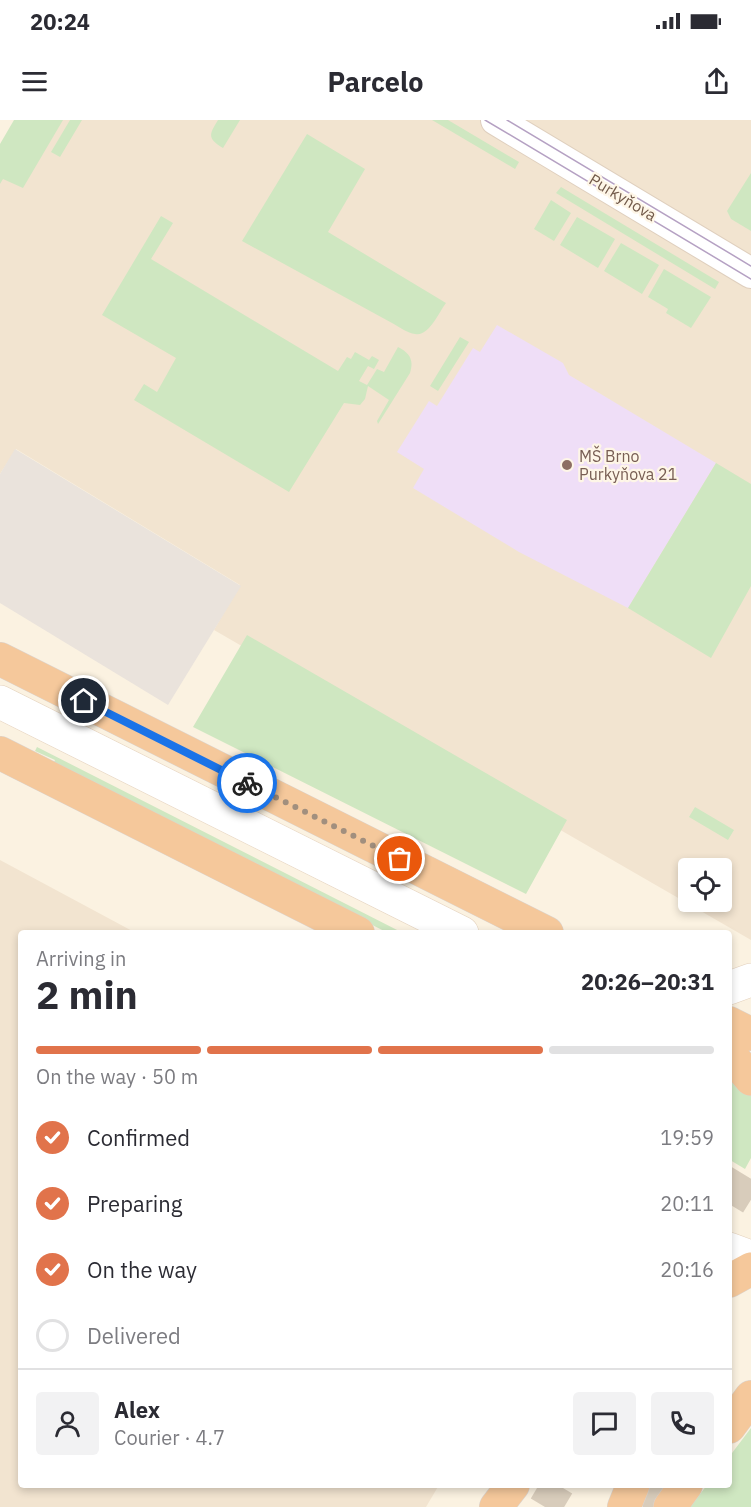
<!DOCTYPE html>
<html lang="en">
<head>
<meta charset="utf-8">
<style>
  body { margin:0; font-family:"IBM Plex Sans",sans-serif; background:#f2f2f3; color:#2b2b33; height:100vh; display:flex; flex-direction:column; font-size:22px; white-space:nowrap }
  * { box-sizing:border-box; margin:0 }
  p { font-size:20px; color:#7c7c81 }
  .icon { flex:none; width:33px; height:33px; fill:none; stroke:currentColor; stroke-width:2; stroke-linecap:round; stroke-linejoin:round }
  .map { position:relative; flex:1; overflow:hidden }
  .panel { position:absolute; left:18px; top:810px; width:714px; height:558px; display:flex; flex-direction:column; background:#fff; border-radius:6px; box-shadow:0 3px 9px #0003 }
  .panel>* { flex:none }
  .buttons { position:absolute; left:678px; top:738px; display:grid; gap:12px }
  .buttons a { display:grid; place-items:center; width:54px; height:54px; border-radius:6px; background:#fff; box-shadow:0 3px 9px #0003; font-size:30px }
  .pin { position:absolute; display:grid; place-items:center; width:51px; height:51px; color:#fff; margin:-26px; border:3px solid #fff; border-radius:50%; box-shadow:0 2px 6px #0007 }
  .courier { position:absolute; display:grid; place-items:center; width:60px; height:60px; margin:-30px; border:4px solid #1a73e8; border-radius:50%; background:#fff; color:#222; box-shadow:0 2px 8px #0007 }
  .headline em { font-style:normal; font-weight:800 }
  .headline div { display:flex; flex-direction:column-reverse }
  .headline { display:flex; align-items:center; justify-content:space-between; height:102px; padding:0 18px }
  h1 { font-size:39px; font-weight:800; line-height:45px }
  .bar { display:grid; grid-template-columns:repeat(4,1fr); gap:9px 6px; align-content:center; height:72px; padding:0 18px }
  .bar i { height:8px; border-radius:4px; background:#e1e1e2 }
  .bar .selected { background:#e1734b }
  .bar p { grid-column:span 4 }
  .line { display:flex; align-items:center; gap:15px; padding:0 18px; border-top:2px solid #e1e1e2 }
  .line div { flex:1 }
  .round { display:grid; place-items:center; flex:none; width:63px; height:63px; border-radius:6px; background:#f2f2f3 }
  ol { padding:0 18px; list-style:none }
  li { display:flex; align-items:center; gap:18px; height:66px }
  li p { margin-inline-start:auto }
  li .icon { padding:6px; border-radius:50%; background:#e1734b; color:#fff; stroke-width:4 }
  li:last-child { color:#7c7c81 }
  li i { width:33px; height:33px; border:3px solid #e1e1e2; border-radius:50% }
  .status { display:flex; justify-content:space-between; align-items:center; height:42px; padding:0 30px; background:#fff; direction:ltr }
  .status svg { height:16px; fill:currentColor }
  header { display:flex; justify-content:space-between; align-items:center; height:78px; padding:0 18px; background:#fff; font-size:27px; font-weight:800 }
  .map>svg:first-child { display:block }
  .residential { fill:#f2e4d0; fill-rule:evenodd }
  .industrial { fill:#eae3dc }
  .education { fill:#efdef7 }
  .green { fill:#cfe7c1 }
  .lines { fill:none; stroke-linecap:round; stroke-linejoin:round }
  .trunk-tunnel { stroke:#d8ccbb; stroke-width:33; stroke-dasharray:33 16; stroke-linecap:butt }
  .tertiary-casing { stroke:#dfcfbe; stroke-width:32 }
  .secondary-casing { stroke:#e3d0bc; stroke-width:34 }
  .trunk-casing { stroke:#dad4d0; stroke-width:34 }
  .tertiary { stroke:#fff; stroke-width:30 }
  .secondary { stroke:#fff; stroke-width:33 }
  .trunk { stroke:#f5c89b; stroke-width:33 }
  .tram { stroke:#b5a1c3; stroke-width:1.5 }
  .done { stroke:#a18f7e; stroke-width:6; stroke-dasharray:0 10.8 }
  .route { stroke:#1a73e8; stroke-width:8 }
  .education-dot { fill:#8d6e63; stroke:#fef6e7; stroke-width:2 }
  .labels { text-anchor:middle; dominant-baseline:central; stroke-width:4.5; stroke-linejoin:round; paint-order:stroke }
  .street-label { font-size:16px; fill:#715949; stroke:#fef6e7 }
  .education-label { font-size:16px; fill:#785e54; stroke:#fef6e7; text-anchor:start }
</style>
</head>
<body>
<div class="status"><b>20:24</b><svg viewBox="0 0 49 12"><path d="M0 12V9h3v3zM5 12V6h3v6zM10 12V3h3v9zM15 12V0h3v12zM26 1h20v11H26zM47 4h2v5h-2z"/></svg></div>
<header><svg class="icon" aria-label="menu" viewBox="0 0 24 24"><path d="M4 6h16M4 12h16M4 18h16"/></svg>Parcelo<svg class="icon" aria-label="share" viewBox="0 0 24 24"><path d="M12 15V3M7 8l5-5 5 5M5 13v7h14v-7"/></svg></header>
<div class="map">
<svg width="751" height="1387" viewBox="0 0 751 1387">
  <rect width="100%" height="100%" fill="#fbf2e1"/>
  <path class="residential" d="M21 0H751V820L214 510 240 465 16 329 0 354V37ZM688 748H722V782H688Z
    M0 740 136 813H21V1365H439L426 1387H0Z"/>
  <path class="industrial" d="M15 329 241 466 168 585 0 483V354Z"/>
  <path class="education" d="M497 205 563 243 569 255 716 343 628 488 519 432 413 368 424 349 397 332 429 281 437 286 473 228 480 232Z"/>
  <path class="green" d="M14 0H63L23 68 3 59 0 64V24Z
    M70 0H82L60 37 51 32Z
    M218 0H240L223 28C207 18 209 15 218 0Z
    M432 0H448L519 42 515 49Z
    M307 14 365 49 328 112 446 183C439 192 429 217 415 214 408 213 399 207 392 203L242 121Z
    M751 53V111L731 99 727 91Z
    M561 67 719 162 715 169 556 73Z
    M551 80 571 93 554 121 534 109Z
    M161 96 173 103 151 139 338 251 347 237 351 239 355 232 369 240 372 236 379 240 374 249 368 246 359 261 367 265 377 249 384 252 398 227C410 233 414 240 410 253L378 304 377 301 389 280 368 266 365 279 360 285 344 283 289 372 134 280 144 264 157 272 176 238 102 195Z
    M577 97 615 119 598 148 560 125Z
    M621 123 659 145 642 174 604 151Z
    M664 149 711 177 691 208 666 193 668 189 648 177Z
    M460 217 469 222 438 271 430 266Z
    M716 343 751 364V466L711 538 628 488Z
    M247 515 567 700 526 774 193 607Z
    M37 627 403 813H388L54 642 55 640 35 631Z
    M695 687 734 710 728 720 689 697Z
    M729 922 751 947V1038L745 1049 730 1040 729 1042Z
    M751 1308V1387H690L707 1365H729V1337Z"/>
  <g class="lines">
    <path class="trunk-tunnel" d="M729 1084 751 1048
      M545 1387 558 1365
      M643 1387 669 1365"/>
    <g class="tertiary-casing">
      <path id="tertiary" d="M496 0 751 153"/>
    </g>
    <g class="secondary-casing">
      <path id="secondary" d="M0 582 462 813
        M729 868 751 860
        M729 1129 751 1137"/>
    </g>
    <g class="trunk-casing">
      <path id="trunk" d="M0 539 547 813
        M0 633 358 813
        M729 903 751 914
        M729 933 751 959
        M729 1161 751 1149
        M729 1307 751 1277
        M496 1387 513 1365
        M624 1387 633 1365
        M670 1387 686 1365"/>
    </g>
    <use href="#tertiary" class="tertiary"/>
    <use href="#secondary" class="secondary"/>
    <use href="#trunk" class="trunk"/>
    <path class="tram" d="M485 0 751 159
      M507 0 751 146"/>
  </g>
  <g class="lines">
    <path class="done" d="M247 663 400 739"/>
    <path class="route" d="M84 581 247 663"/>
  </g>
  <circle class="education-dot" cx="567" cy="345" r="6"/>
  <g class="labels">
    <g class="street-label">
      <text transform="translate(623 77) rotate(31)">Purkyňova</text>
    </g>
    <g class="education-label">
      <text x="579" y="336">MŠ Brno<tspan x="579" dy="18">Purkyňova 21</tspan></text>
    </g>
  </g>
</svg>
<div class="buttons">
<a><svg class="icon" aria-label="locate" viewBox="0 0 24 24"><circle cx="12" cy="12" r="6"/><path d="M12 2v4M12 18v4M2 12h4M18 12h4"/></svg></a>
</div>
<div class="pin" style="left:400px;top:739px;background:#ea580c"><svg class="icon" aria-label="bag" viewBox="0 0 24 24"><path d="M5 8h14l-1 12H6zM9 8a3 3 0 0 1 6 0"/></svg></div>
<div class="pin" style="left:84px;top:581px;background:#1f2937"><svg class="icon" aria-label="home" viewBox="0 0 24 24"><path d="M3 11l9-7 9 7M6 9v11h12V9"/></svg></div>
<div class="courier" style="left:247px;top:663px"><svg class="icon" aria-label="bike" viewBox="0 0 24 24"><circle cx="6" cy="16" r="4"/><circle cx="18" cy="16" r="4"/><path d="M6 16l4-8h5l3 8M10 8l3 8H6M13 5h3"/></svg></div>
<section class="panel">
<div class="headline"><div><h1>2 min</h1><p>Arriving in</p></div><em>20:26–20:31</em></div>
<div class="bar"><i class="selected"></i><i class="selected"></i><i class="selected"></i><i></i><p>On the way · 50 m</p></div>
<ol>
<li><svg class="icon" aria-label="check" viewBox="0 0 24 24"><path d="M5 12l5 5 9-10"/></svg>Confirmed<p>19:59</p></li>
<li><svg class="icon" aria-label="check" viewBox="0 0 24 24"><path d="M5 12l5 5 9-10"/></svg>Preparing<p>20:11</p></li>
<li><svg class="icon" aria-label="check" viewBox="0 0 24 24"><path d="M5 12l5 5 9-10"/></svg>On the way<p>20:16</p></li>
<li><i></i>Delivered</li>
</ol>
<div class="line" style="height:108px"><a class="round"><svg class="icon" aria-label="person" viewBox="0 0 24 24"><circle cx="12" cy="8" r="4"/><path d="M4 21q1-7 8-7t8 7"/></svg></a><div><b>Alex</b><p>Courier · 4.7</p></div><a class="round"><svg class="icon" aria-label="chat" viewBox="0 0 24 24"><path d="M4 5h16v11H9l-5 4z"/></svg></a><a class="round"><svg class="icon" aria-label="phone" viewBox="0 0 24 24"><path d="M5 4h4l2 5-3 2q2 4 5 5l2-3 5 2v4C11 20 4 13 5 4z"/></svg></a></div>
</section>
</div>
</body>
</html>
